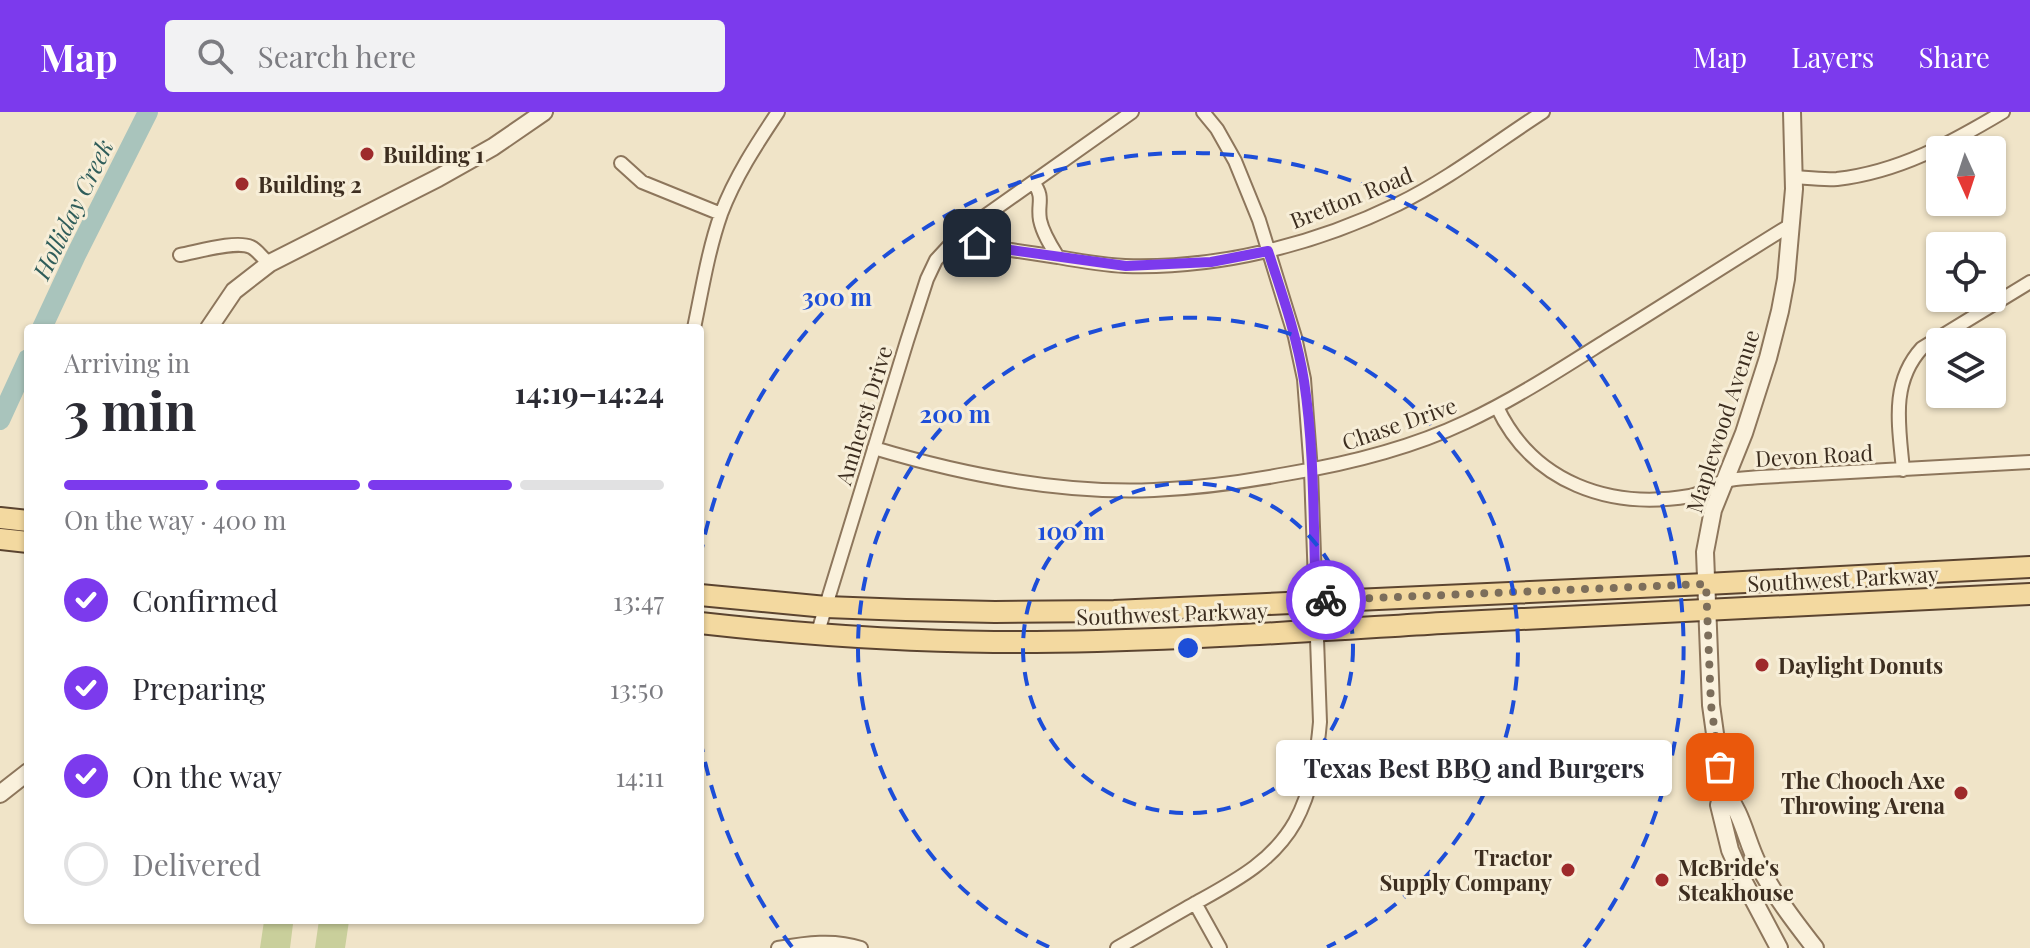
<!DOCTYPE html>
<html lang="en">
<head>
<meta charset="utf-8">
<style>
  body { margin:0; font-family:"Playfair Display",serif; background:#f2f2f3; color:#2b2b33; height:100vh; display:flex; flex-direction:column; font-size:30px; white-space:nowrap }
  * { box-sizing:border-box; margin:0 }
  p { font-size:26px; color:#7c7c81 }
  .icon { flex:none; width:44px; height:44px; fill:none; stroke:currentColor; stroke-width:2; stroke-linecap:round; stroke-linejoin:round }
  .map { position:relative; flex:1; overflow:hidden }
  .sheet { position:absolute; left:24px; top:212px; width:680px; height:600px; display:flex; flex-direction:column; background:#fff; border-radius:8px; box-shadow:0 2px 6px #0004 }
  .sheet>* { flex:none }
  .needle { width:52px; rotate:177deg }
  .tools { position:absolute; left:1926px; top:24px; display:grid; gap:16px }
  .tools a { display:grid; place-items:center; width:80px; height:80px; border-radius:8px; background:#fff; box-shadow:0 2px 6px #0004; font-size:40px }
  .pin { position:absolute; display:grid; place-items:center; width:68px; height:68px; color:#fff; margin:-34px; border-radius:16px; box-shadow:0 4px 12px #0006 }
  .courier { position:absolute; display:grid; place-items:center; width:80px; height:80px; margin:-40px; border:6px solid #7c3aed; border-radius:50%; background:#fff; color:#222; box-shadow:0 2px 10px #0007 }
  .bubble { position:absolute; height:56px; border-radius:8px; background:#fff; box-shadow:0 2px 6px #0004; font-size:26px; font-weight:700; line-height:56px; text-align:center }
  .head em { font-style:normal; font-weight:700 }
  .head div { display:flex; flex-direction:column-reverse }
  .head { display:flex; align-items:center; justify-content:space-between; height:136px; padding:0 40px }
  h1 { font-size:52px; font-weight:700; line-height:60px }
  .bar { display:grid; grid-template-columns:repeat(4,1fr); gap:12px 8px; align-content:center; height:96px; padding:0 40px }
  .bar i { height:10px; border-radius:6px; background:#e1e1e2 }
  .bar .selected { background:#7c3aed }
  .bar p { grid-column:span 4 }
  ol { padding:0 40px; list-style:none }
  li { display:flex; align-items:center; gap:24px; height:88px }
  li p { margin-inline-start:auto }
  li .icon { padding:8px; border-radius:50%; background:#7c3aed; color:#fff; stroke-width:4 }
  li:last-child { color:#7c7c81 }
  li i { width:44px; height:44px; border:4px solid #e1e1e2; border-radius:50% }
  header { display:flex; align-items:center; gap:48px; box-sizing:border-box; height:112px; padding:0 40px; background:#7c3aed; color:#fff }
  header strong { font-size:38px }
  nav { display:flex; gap:44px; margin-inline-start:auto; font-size:28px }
  .search { width:560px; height:72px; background:#f2f2f3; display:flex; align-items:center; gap:20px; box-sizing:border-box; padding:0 28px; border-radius:8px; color:#7c7c81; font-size:30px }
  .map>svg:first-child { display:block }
  .green { fill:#c9cf9b }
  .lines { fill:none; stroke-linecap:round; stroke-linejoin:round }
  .river { stroke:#a9c4bc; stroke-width:20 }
  .minor-casing { stroke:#8d765c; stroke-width:16 }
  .tertiary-casing { stroke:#8d765c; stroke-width:20 }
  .primary-casing { stroke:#5b4430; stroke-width:24 }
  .minor { stroke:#faf1dc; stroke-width:12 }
  .tertiary { stroke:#faf1dc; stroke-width:16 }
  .primary { stroke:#f3d9a0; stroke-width:20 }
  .done { stroke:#7c6e5b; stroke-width:8; stroke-dasharray:0 14.4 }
  .route { stroke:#7c3aed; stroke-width:10 }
  .ring { fill:none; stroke:#1d4ed8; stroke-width:4; stroke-dasharray:14 10 }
  .poi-dot { fill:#9e2a2b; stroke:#f7eed8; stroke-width:3 }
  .labels { text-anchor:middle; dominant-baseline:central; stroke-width:6; stroke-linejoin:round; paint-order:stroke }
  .poi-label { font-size:22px; font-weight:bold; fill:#3d2e20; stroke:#f7eed8; text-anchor:start }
  .street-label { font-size:22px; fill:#3d2e20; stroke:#f7eed8 }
  .water-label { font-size:24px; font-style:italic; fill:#2f5d5a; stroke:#f7eed8 }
  .centre { fill:#1d4ed8; stroke:#f7eed8; stroke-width:4 }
  .ring-label { font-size:24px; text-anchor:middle; font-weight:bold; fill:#1d4ed8; stroke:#f7eed8; stroke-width:6; stroke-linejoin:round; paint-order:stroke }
</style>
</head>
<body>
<header>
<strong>Map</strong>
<div class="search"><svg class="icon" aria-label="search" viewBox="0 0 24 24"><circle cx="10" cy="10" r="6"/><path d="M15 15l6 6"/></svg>Search here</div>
<nav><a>Map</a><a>Layers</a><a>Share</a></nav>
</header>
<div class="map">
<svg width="2030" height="836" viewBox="0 0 2030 836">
  <rect width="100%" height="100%" fill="#f0e4c8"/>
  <path class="green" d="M319 808 349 809 345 836H315Z
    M264 809 293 812 290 836H260Z"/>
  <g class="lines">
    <path class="river" d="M42 216 76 143 148 0
      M0 308 28 247"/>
    <g class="minor-casing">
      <path id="minor" d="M621 51 642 70 721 102
        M1794 65C1808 66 1823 68 1837 67 1899 60 1951 31 2003 0
        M1033 70C1045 86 1037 91 1040 108 1043 122 1051 134 1058 145 1080 149 1103 153 1125 154 1218 157 1314 133 1398 92 1449 67 1495 31 1543 0
        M961 121 977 131 1011 138 1058 145
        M180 143C197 140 236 128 251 135 259 139 262 147 270 151
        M694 216C702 178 708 139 721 102 735 65 756 33 778 0
        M1497 295C1533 371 1610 398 1690 384 1702 382 1712 373 1724 369 1736 366 1749 366 1761 365L2030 350
        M874 336C964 363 1059 382 1154 378 1198 376 1243 370 1286 362 1347 352 1409 337 1466 310 1515 287 1561 257 1607 228 1669 190 1730 150 1792 112
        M1903 358C1899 314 1890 271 1922 236L2030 170
        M817 523 907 229 927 167 936 148 961 121 1132 0
        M1195 791 1220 836
        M778 836C806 831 834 827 861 836
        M1117 836C1142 822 1167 807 1192 793 1231 771 1272 751 1295 710 1312 679 1317 644 1320 610L1311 359 1304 267 1295 225 1259 108 1235 49 1217 17 1203 0"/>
    </g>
    <g class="tertiary-casing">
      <path id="tertiary" d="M209 216 234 179 270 151 438 66 493 35 544 0
        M1723 679C1742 698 1746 729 1758 752 1774 783 1794 809 1815 836
        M0 682 28 660
        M1779 836 1744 770 1730 738 1719 693 1723 679 1711 593 1705 440 1713 398 1744 321 1768 246 1780 199 1786 167 1794 77 1792 0"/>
    </g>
    <g class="primary-casing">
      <path id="primary" d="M0 406 28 409
        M0 427 28 430
        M700 483 826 495 906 498 995 500 1114 499 1706 472 2030 455
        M700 511C798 522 895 529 994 530 1143 531 1293 520 1442 511 1638 501 1834 491 2030 482"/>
    </g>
    <use href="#minor" class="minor"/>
    <use href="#tertiary" class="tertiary"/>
    <use href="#primary" class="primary"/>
  </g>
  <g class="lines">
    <path class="done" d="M1326 488 1706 472 1711 593 1720 655"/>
    <path class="route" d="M977 131 1011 138 1126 154 1211 150 1268 139C1282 182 1297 224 1304 269 1315 341 1313 416 1316 489L1326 488"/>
  </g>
  <g class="ring">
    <circle cx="1188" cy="536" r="165"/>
    <path d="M1049 835A330 330 0 1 1 1327 835"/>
    <path d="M792 835A496 496 0 0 1 700 626M700 446A496 496 0 1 1 1584 835"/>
  </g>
  <g class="poi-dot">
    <circle cx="367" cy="42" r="8"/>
    <circle cx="242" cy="72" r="8"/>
    <circle cx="1762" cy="553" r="8"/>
    <circle cx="1961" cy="681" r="8"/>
    <circle cx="1568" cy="758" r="8"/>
    <circle cx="1662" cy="768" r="8"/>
  </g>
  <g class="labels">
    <g class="poi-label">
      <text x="383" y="42">Building 1</text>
      <text x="258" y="72">Building 2</text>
      <text x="1778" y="553">Daylight Donuts</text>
      <text x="1945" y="668" text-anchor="end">The Chooch Axe<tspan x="1945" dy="25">Throwing Arena</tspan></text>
      <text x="1552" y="745" text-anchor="end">Tractor<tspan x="1552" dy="25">Supply Company</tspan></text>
      <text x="1678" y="755">McBride's<tspan x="1678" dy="25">Steakhouse</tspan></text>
    </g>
    <g class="street-label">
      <text transform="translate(1351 85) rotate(-22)">Bretton Road</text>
      <text transform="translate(863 303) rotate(-73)">Amherst Drive</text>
      <text transform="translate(1722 309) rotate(-72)">Maplewood Avenue</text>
      <text transform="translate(1399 311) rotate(-19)">Chase Drive</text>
      <text transform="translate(1814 343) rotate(-3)">Devon Road</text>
      <text transform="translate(1843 466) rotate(-3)">Southwest Parkway</text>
      <text transform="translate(1172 501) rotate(-2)">Southwest Parkway</text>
    </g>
    <g class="water-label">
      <text transform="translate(72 97) rotate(-64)">Holliday Creek</text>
    </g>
  </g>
  <circle cx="1188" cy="536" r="12" class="centre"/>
  <g class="ring-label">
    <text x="837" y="194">300 m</text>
    <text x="955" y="311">200 m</text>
    <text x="1071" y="428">100 m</text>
  </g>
</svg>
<div class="tools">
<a><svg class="needle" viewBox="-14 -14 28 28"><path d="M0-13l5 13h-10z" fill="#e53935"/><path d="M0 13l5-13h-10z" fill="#7c7c81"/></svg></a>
<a><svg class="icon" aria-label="locate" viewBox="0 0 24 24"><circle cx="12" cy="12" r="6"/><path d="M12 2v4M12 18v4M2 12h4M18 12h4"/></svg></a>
<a><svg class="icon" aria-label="layers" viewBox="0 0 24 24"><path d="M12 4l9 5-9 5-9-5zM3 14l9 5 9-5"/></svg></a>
</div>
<div class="pin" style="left:1720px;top:655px;background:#ea580c"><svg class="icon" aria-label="bag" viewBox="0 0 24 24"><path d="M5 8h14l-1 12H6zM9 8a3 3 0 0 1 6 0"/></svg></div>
<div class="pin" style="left:977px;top:131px;background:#1f2937"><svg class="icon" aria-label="home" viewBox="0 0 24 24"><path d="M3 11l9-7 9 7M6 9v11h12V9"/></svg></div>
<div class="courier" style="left:1326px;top:488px"><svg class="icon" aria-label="bike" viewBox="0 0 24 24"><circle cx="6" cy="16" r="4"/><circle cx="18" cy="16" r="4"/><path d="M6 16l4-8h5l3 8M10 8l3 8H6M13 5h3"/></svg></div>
<div class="bubble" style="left:1276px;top:628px;width:396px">Texas Best BBQ and Burgers</div>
<section class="sheet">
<div class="head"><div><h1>3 min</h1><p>Arriving in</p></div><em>14:19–14:24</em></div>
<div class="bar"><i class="selected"></i><i class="selected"></i><i class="selected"></i><i></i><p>On the way · 400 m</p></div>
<ol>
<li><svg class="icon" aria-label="check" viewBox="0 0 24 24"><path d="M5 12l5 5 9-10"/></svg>Confirmed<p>13:47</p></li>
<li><svg class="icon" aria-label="check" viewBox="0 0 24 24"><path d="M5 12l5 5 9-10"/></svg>Preparing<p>13:50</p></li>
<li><svg class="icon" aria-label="check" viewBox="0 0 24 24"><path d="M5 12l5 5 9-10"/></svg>On the way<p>14:11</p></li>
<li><i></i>Delivered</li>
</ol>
</section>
</div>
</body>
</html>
